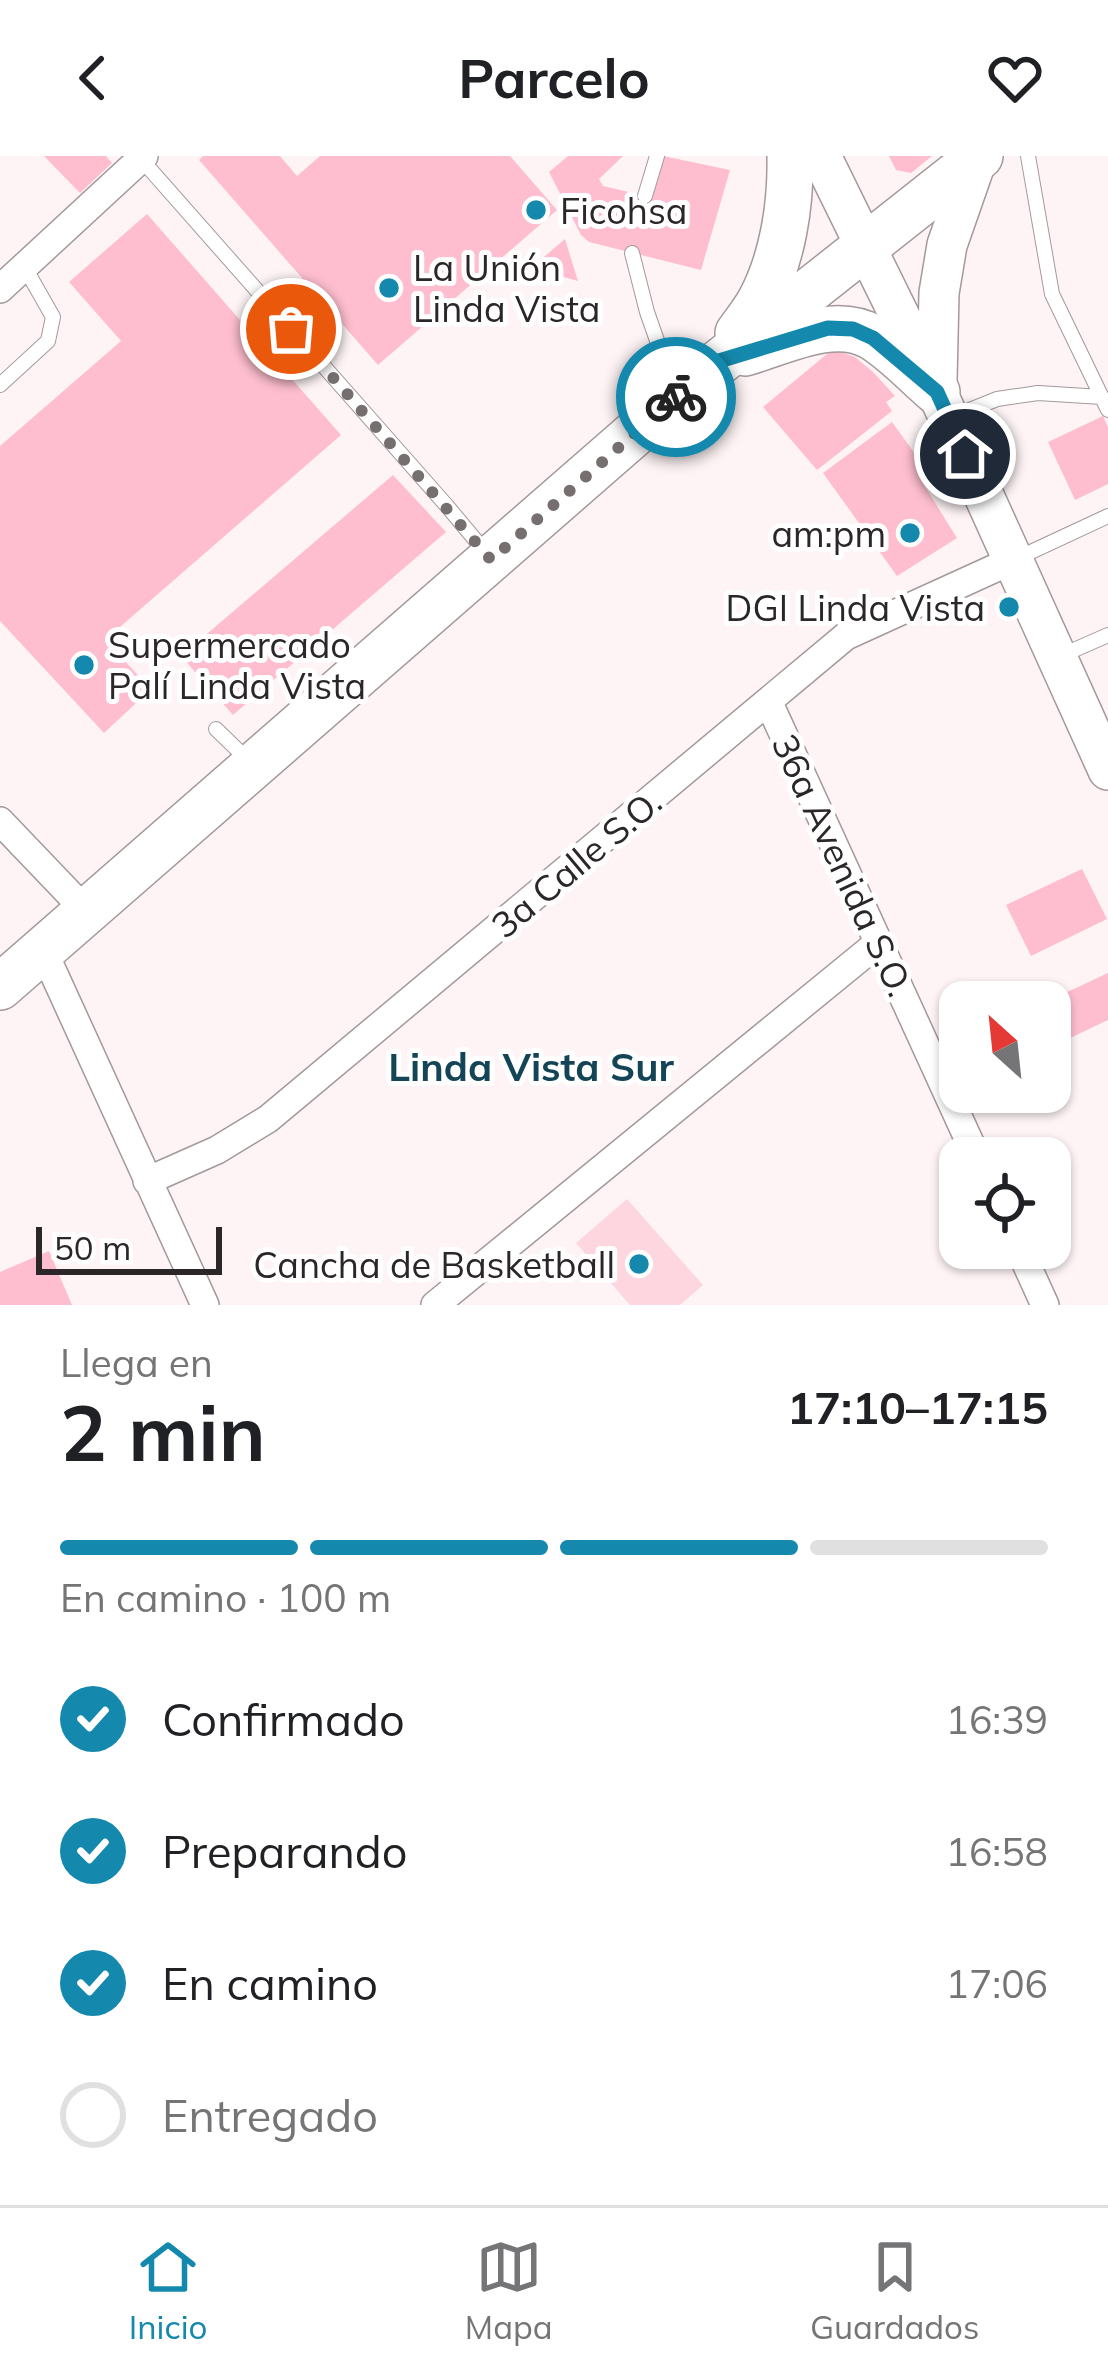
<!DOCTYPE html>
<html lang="es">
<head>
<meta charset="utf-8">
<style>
  body { margin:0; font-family:Mulish,sans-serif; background:#f6f6f6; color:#202124; height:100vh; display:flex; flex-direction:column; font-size:45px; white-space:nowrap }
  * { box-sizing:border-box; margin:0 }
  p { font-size:39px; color:#757577 }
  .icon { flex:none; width:66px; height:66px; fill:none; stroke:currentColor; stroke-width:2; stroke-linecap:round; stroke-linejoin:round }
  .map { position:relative; height:1149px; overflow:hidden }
  .sheet { display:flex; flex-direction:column; background:#fff; flex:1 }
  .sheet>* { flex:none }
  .needle { width:78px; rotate:333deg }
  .controls { position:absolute; left:939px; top:825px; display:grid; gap:24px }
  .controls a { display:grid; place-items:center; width:132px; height:132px; border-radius:24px; background:#fff; box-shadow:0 3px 9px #0004; font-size:60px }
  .scale { position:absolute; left:36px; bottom:30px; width:186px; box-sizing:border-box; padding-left:12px; border:6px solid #2b2728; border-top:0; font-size:33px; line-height:42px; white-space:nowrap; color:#2b2728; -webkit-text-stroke:9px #fff; paint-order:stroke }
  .pin { position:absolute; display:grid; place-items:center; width:102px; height:102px; color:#fff; margin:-51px; border:6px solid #fff; border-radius:50%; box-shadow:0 3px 12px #0007 }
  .courier { position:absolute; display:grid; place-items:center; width:120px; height:120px; margin:-60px; border:9px solid #1489ad; border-radius:50%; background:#fff; color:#222; box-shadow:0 3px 15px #0007 }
  .summary em { font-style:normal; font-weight:700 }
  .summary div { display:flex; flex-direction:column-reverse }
  .summary { display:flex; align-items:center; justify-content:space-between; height:204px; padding:0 60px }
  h1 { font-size:78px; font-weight:700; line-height:90px }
  .bar { display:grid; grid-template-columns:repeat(4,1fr); gap:18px 12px; align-content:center; height:144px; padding:0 60px }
  .bar i { height:15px; border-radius:9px; background:#e0e0e0 }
  .bar .selected { background:#1489ad }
  .bar p { grid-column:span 4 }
  ol { padding:0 60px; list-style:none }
  li { display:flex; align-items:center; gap:36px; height:132px }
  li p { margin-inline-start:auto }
  li .icon { padding:12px; border-radius:50%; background:#1489ad; color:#fff; stroke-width:4 }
  li:last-child { color:#757577 }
  li i { width:66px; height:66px; border:6px solid #e0e0e0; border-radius:50% }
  header { display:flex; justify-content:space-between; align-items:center; height:156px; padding:0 60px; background:#fff; font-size:54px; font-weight:700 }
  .tab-bar { display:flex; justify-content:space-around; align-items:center; height:168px; border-top:3px solid #e0e0e0; background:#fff; font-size:33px; color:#757577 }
  .tab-bar a { display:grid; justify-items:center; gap:6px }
  .tab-bar .selected { color:#1489ad }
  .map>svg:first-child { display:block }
  .green { fill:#fed6e0 }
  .building { fill:#febecf }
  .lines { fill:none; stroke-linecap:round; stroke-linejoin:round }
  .service-casing { stroke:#a3999b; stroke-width:16 }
  .minor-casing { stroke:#a3999b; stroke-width:30 }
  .secondary-casing { stroke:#a3999b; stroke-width:42 }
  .primary-casing { stroke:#a3999b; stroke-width:48 }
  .service { stroke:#fff; stroke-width:14 }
  .minor { stroke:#fff; stroke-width:27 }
  .secondary { stroke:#fff; stroke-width:39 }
  .primary { stroke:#fff; stroke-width:45 }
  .done { stroke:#756f70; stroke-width:12; stroke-dasharray:0 21.6 }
  .route { stroke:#1489ad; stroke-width:15 }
  .poi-dot { fill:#1489ad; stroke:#fff; stroke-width:4.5 }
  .labels { text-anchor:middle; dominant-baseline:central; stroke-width:10; stroke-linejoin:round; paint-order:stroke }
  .poi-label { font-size:36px; fill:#2b2728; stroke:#fff; text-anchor:start }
  .street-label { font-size:36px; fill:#2b2728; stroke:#fff }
  .neighbourhood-label { font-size:39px; font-weight:bold; fill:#134557; stroke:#fff }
</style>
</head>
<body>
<header><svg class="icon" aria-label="back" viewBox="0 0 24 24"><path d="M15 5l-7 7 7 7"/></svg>Parcelo<svg class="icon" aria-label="heart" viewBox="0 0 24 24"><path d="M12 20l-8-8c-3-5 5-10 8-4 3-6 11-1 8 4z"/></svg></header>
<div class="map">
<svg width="1108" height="1149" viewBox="0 0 1108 1149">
  <rect width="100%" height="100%" fill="#fef4f6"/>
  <path class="green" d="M627 1043 703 1129 680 1149H630L576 1087Z"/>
  <path class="building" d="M44 0H106L112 7 80 37Z
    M203 0H280L297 20 320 0H510L557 54 378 209 199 4Z
    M568 0H623L599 23 603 30 650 41 663 0 730 14 701 114 589 86 581 79 549 16Z
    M889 0H932L911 17 896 14Z
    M147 58 341 279 105 484 151 533 104 577 0 465V290L121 185 69 126Z
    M565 83 578 125 531 112Z
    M838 195 855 201 873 216 895 240 886 246 892 255 817 314 763 251 827 198Z
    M1103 260 1108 271V328L1075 344 1048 286Z
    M892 266 913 295 924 329 957 382 897 420 823 317Z
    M393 319 446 376 233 559 181 500Z
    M1082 713 1107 763 1031 800 1006 749Z
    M1108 817V864L1066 884 1050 844Z
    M49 1095 72 1149H0V1116Z"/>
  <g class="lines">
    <g class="service-casing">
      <path id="service" d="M1028 0 1052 138 1108 254
        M141 3 447 350 488 399
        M645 40 657 0
        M632 97 647 156 660 193 686 226
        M0 229 48 185 53 161 24 110
        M955 260 997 243 1038 237 1102 241
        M1018 402 1108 360
        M1058 501 1108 479
        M216 573 251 607"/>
    </g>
    <g class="minor-casing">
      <path id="minor" d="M0 133 144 0
        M769 547 977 1002
        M0 665 87 756
        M43 794 205 1149
        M147 1025 217 994 268 963 846 480 1013 404
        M1019 1092 1045 1149
        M435 1149 878 787"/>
    </g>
    <g class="secondary-casing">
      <path id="secondary" d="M821 0 937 236 1108 614
        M937 224 939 137 947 89 977 3"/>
    </g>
    <g class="primary-casing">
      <path id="primary" d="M738 177C745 167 754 156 760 145 783 102 791 48 790 0
        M745 197C783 186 834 159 872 181 895 195 916 218 937 236
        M0 831 689 230 980 0"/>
    </g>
    <use href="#service" class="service"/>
    <use href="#minor" class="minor"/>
    <use href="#secondary" class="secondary"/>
    <use href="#primary" class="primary"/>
  </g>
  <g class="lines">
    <path class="done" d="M291 173 491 404 676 241"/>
    <path class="route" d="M676 241 719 205 828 172 853 173 873 182 937 236 965 298"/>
  </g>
  <g class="poi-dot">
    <circle cx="536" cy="54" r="12"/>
    <circle cx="389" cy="132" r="12"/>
    <circle cx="910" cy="377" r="12"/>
    <circle cx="1009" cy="451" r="12"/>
    <circle cx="84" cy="509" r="12"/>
    <circle cx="639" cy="1108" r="12"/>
  </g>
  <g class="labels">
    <g class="poi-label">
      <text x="560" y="54">Ficohsa</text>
      <text x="413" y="111">La Unión<tspan x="413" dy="41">Linda Vista</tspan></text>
      <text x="886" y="377" text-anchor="end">am:pm</text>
      <text x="985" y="451" text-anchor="end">DGI Linda Vista</text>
      <text x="108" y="488">Supermercado<tspan x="108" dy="41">Palí Linda Vista</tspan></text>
      <text x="615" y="1108" text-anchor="end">Cancha de Basketball</text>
    </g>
    <g class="street-label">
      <text transform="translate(576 707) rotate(-40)">3a Calle S.O.</text>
      <text transform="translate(843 709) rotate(65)">36a Avenida S.O.</text>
    </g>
    <g class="neighbourhood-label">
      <text x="531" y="910">Linda Vista Sur</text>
    </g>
  </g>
</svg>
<div class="controls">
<a><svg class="needle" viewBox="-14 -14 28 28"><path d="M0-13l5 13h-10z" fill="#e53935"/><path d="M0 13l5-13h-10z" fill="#757577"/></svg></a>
<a><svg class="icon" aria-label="locate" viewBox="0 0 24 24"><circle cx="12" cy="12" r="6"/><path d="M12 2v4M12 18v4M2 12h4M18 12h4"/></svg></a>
</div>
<div class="scale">50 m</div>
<div class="pin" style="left:291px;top:173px;background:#ea580c"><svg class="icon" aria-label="bag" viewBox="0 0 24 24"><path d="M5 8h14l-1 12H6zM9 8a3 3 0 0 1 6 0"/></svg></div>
<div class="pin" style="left:965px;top:298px;background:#1f2937"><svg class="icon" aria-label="home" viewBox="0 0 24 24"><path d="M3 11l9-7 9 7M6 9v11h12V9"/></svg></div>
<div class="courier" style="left:676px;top:241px"><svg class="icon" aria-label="bike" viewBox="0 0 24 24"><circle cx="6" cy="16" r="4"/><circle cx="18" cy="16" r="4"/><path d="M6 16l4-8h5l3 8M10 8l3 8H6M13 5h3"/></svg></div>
</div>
<section class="sheet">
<div class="summary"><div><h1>2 min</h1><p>Llega en</p></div><em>17:10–17:15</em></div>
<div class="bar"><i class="selected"></i><i class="selected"></i><i class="selected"></i><i></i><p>En camino · 100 m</p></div>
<ol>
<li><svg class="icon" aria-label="check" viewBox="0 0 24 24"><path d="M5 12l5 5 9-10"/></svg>Confirmado<p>16:39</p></li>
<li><svg class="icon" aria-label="check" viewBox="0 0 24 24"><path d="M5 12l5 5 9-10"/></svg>Preparando<p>16:58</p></li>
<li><svg class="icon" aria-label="check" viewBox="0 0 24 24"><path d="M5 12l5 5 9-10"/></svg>En camino<p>17:06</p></li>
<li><i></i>Entregado</li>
</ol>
</section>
<nav class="tab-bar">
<a class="selected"><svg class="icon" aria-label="home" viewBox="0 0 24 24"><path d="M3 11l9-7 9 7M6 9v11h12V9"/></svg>Inicio</a>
<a><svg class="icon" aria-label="map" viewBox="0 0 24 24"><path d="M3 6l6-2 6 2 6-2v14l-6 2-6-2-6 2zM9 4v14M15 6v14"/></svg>Mapa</a>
<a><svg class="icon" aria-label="saved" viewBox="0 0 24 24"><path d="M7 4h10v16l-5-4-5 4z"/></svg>Guardados</a>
</nav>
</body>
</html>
